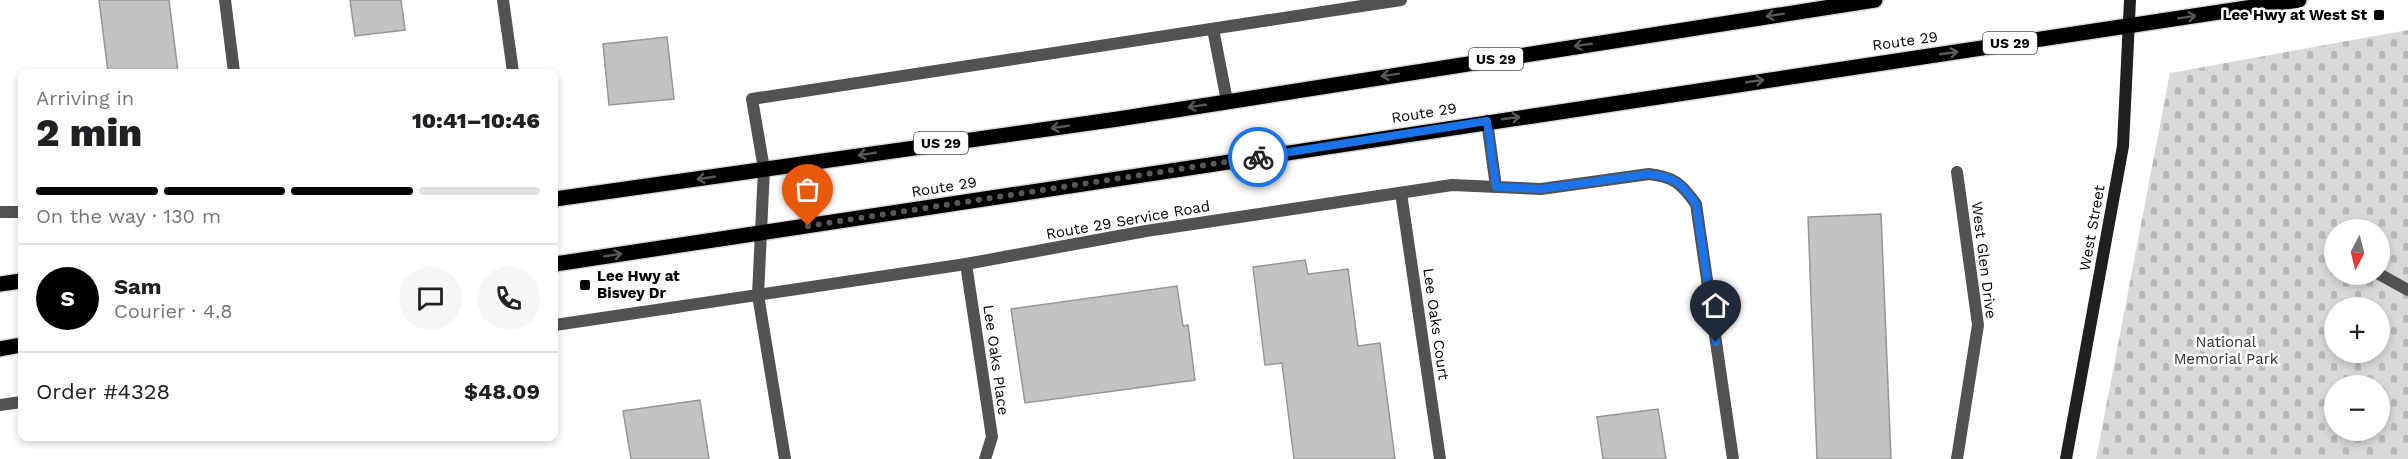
<!DOCTYPE html>
<html lang="en">
<head>
<meta charset="utf-8">
<style>
  body { margin:0; font-family:"Work Sans",sans-serif; background:#f6f6f6; color:#202124; height:100vh; display:flex; flex-direction:column; font-size:22px; white-space:nowrap }
  * { box-sizing:border-box; margin:0 }
  p { font-size:20px; color:#757577 }
  .icon { flex:none; width:33px; height:33px; fill:none; stroke:currentColor; stroke-width:2; stroke-linecap:round; stroke-linejoin:round }
  .map { position:relative; flex:1; overflow:hidden }
  .side { position:absolute; left:18px; top:69px; width:540px; height:372px; display:flex; flex-direction:column; background:#fff; border-radius:9px; box-shadow:0 3px 9px #0003 }
  .side>* { flex:none }
  .needle { width:39px; rotate:187deg }
  .buttons { position:absolute; left:2324px; top:219px; display:grid; gap:12px }
  .buttons a { display:grid; place-items:center; width:66px; height:66px; border-radius:50%; background:#fff; box-shadow:0 3px 9px #0003; font-size:30px }
  .pin { position:absolute; display:grid; place-items:center; width:51px; height:51px; color:#fff; margin:-62px -26px; border-radius:50% 50% 50% 0; rotate:-45deg; box-shadow:0 0 6px #0007 }
  .pin .icon { rotate:45deg }
  .courier { position:absolute; display:grid; place-items:center; width:60px; height:60px; margin:-30px; border:4px solid #1a73e8; border-radius:50%; background:#fff; color:#222; box-shadow:0 2px 8px #0007 }
  .head em { font-style:normal; font-weight:800 }
  .head div { display:flex; flex-direction:column-reverse }
  .head { display:flex; align-items:center; justify-content:space-between; height:102px; padding:0 18px }
  h1 { font-size:39px; font-weight:800; line-height:45px }
  .bar { display:grid; grid-template-columns:repeat(4,1fr); gap:9px 6px; align-content:center; height:72px; padding:0 18px }
  .bar i { height:8px; border-radius:4px; background:#e0e0e0 }
  .bar .active { background:#000 }
  .bar p { grid-column:span 4 }
  .line { display:flex; align-items:center; gap:15px; padding:0 18px; border-top:2px solid #e0e0e0 }
  .line div { flex:1 }
  .round { display:grid; place-items:center; flex:none; width:63px; height:63px; border-radius:32px; background:#f6f6f6 }
  .map>svg:first-child { display:block }
  .cemetery { fill:url(#cemetery-stones); fill-rule:evenodd }
  .building { fill:#c2c2c2; stroke:#969696; stroke-width:1.5 }
  .lines { fill:none; stroke-linecap:round; stroke-linejoin:round }
  .primary-casing { stroke:#dbdbdb; stroke-width:18 }
  .lane { stroke:#525252; stroke-width:12 }
  .street { stroke:#525252; stroke-width:12 }
  .secondary { stroke:#1f1f1f; stroke-width:12 }
  .primary { stroke:#000; stroke-width:15 }
  .oneway { stroke:#595959 }
  .done { stroke:#595959; stroke-width:6; stroke-dasharray:0 10.8 }
  .route { stroke:#1a73e8; stroke-width:8 }
  .poi-dot { fill:#000; stroke:#fff; stroke-width:2 }
  .labels { text-anchor:middle; dominant-baseline:central; stroke-width:5; stroke-linejoin:round; paint-order:stroke }
  .shield { fill:#fff; stroke:#4c4c4c; stroke-width:1.5 }
  .shield-label { font-size:14px; font-weight:bold; fill:#000 }
  .poi-label { font-size:15px; font-weight:bold; fill:#000; stroke:#fff; text-anchor:end }
  .street-label { font-size:15px; fill:#000; stroke:#fff }
  .park-label { font-size:15px; fill:#303030; stroke:#fff }
</style>
</head>
<body>
<div class="map">
<svg width="2408" height="459" viewBox="0 0 2408 459">
  <defs>
    <pattern id="cemetery-stones" width="16" height="16" patternUnits="userSpaceOnUse" patternTransform="scale(1.5)"><rect width="16" height="16" fill="#d9d9d9"/><path d="M2 7V4a2 2 0 0 1 4 0v3zM10 15v-3a2 2 0 0 1 4 0v3z" fill="#b8b8b8"/></pattern>
  </defs>
  <rect width="100%" height="100%" fill="#fff"/>
  <path class="cemetery" d="M2408 30V459H2096L2170 73ZM2334 230H2379V274H2334ZM2334 308H2379V352H2334ZM2334 386H2379V430H2334Z"/>
  <path class="building" d="M99 0H169L178 72H108Z
    M350 0H401L405 30 355 36Z
    M667 37 674 99 609 105 603 44Z
    M1881 214 1891 459H1817L1808 217Z
    M1305 260 1308 274 1348 269 1358 346 1380 343 1395 459H1294L1282 363 1265 365 1253 267Z
    M1177 286 1183 326 1188 325 1195 380 1025 403 1011 309Z
    M700 400 709 459H631L623 411Z
    M1658 409 1666 459H1603L1597 417Z"/>
  <g class="lines">
    <g class="primary-casing">
      <path id="primary" d="M555 199 1118 119 1875 0
        M555 264 2299 0
        M0 284 21 281
        M0 349 21 345"/>
    </g>
    <path class="lane" d="M2379 274 2408 290
      M555 325 966 264 1146 231 1452 185 1541 189 1649 174C1674 177 1681 183 1696 204
      M0 405 21 402"/>
    <path class="street" d="M225 0 234 72
      M503 0 513 72
      M1213 29 1227 101
      M1487 121 1496 187
      M1957 172 1978 325 1957 459
      M1401 193 1440 459
      M1696 204 1733 459
      M0 212H21
      M966 264 992 437 985 459
      M785 459 758 295 764 169 752 99 1401 0"/>
    <path class="secondary" d="M2066 459 2123 146 2130 0"/>
    <use href="#primary" class="primary"/>
  </g>
  <defs><path id="oneway-shaft" d="M-6 0H5M1.5-3L5.5 0L1.5 3" fill="none" stroke-width="1.6" stroke-linecap="round" stroke-linejoin="round" transform="scale(1.5)"/></defs>
  <g class="oneway">
    <use href="#oneway-shaft" transform="translate(1775 15) rotate(171)"/>
    <use href="#oneway-shaft" transform="translate(2187 17) rotate(-9)"/>
    <use href="#oneway-shaft" transform="translate(1583 45) rotate(171)"/>
    <use href="#oneway-shaft" transform="translate(1949 53) rotate(-8)"/>
    <use href="#oneway-shaft" transform="translate(1390 75) rotate(171)"/>
    <use href="#oneway-shaft" transform="translate(1755 81) rotate(-8)"/>
    <use href="#oneway-shaft" transform="translate(1197 106) rotate(171)"/>
    <use href="#oneway-shaft" transform="translate(1511 118) rotate(-8)"/>
    <use href="#oneway-shaft" transform="translate(1060 127) rotate(172)"/>
    <use href="#oneway-shaft" transform="translate(867 154) rotate(171)"/>
    <use href="#oneway-shaft" transform="translate(706 178) rotate(172)"/>
    <use href="#oneway-shaft" transform="translate(613 255) rotate(-9)"/>
  </g>
  <g class="lines">
    <path class="done" d="M808 226 1258 157"/>
    <path class="route" d="M1258 157 1487 121 1496 187 1541 189 1649 174C1674 177 1681 183 1696 204L1716 342"/>
  </g>
  <g class="poi-dot">
    <rect x="2373" y="9" width="12" height="12" rx="3"/>
    <rect x="579" y="279" width="12" height="12" rx="3"/>
  </g>
  <g class="labels">
    <g class="shield">
      <rect x="1983" y="32" width="54" height="22" rx="4.5"/>
      <rect x="1469" y="48" width="54" height="22" rx="4.5"/>
      <rect x="914" y="132" width="54" height="22" rx="4.5"/>
    </g>
    <g class="shield-label">
      <text x="2010" y="43">US 29</text>
      <text x="1496" y="59">US 29</text>
      <text x="941" y="143">US 29</text>
    </g>
    <g class="poi-label">
      <text x="2367" y="15">Lee Hwy at West St</text>
      <text x="597" y="276" text-anchor="start">Lee Hwy at<tspan x="597" dy="17">Bisvey Dr</tspan></text>
    </g>
    <g class="street-label">
      <text transform="translate(1905 41) rotate(-8)">Route 29</text>
      <text transform="translate(1424 113) rotate(-9)">Route 29</text>
      <text transform="translate(944 187) rotate(-9)">Route 29</text>
      <text transform="translate(1128 220) rotate(-10)">Route 29 Service Road</text>
      <text transform="translate(2092 228) rotate(-80)">West Street</text>
      <text transform="translate(1984 260) rotate(83)">West Glen Drive</text>
      <text transform="translate(1436 324) rotate(82)">Lee Oaks Court</text>
      <text transform="translate(996 360) rotate(82)">Lee Oaks Place</text>
    </g>
    <g class="park-label">
      <text x="2226" y="342">National<tspan x="2226" dy="17">Memorial Park</tspan></text>
    </g>
  </g>
</svg>
<div class="buttons">
<a><svg class="needle" viewBox="-14 -14 28 28"><path d="M0-13l5 13h-10z" fill="#e53935"/><path d="M0 13l5-13h-10z" fill="#757577"/></svg></a>
<a>+</a>
<a>−</a>
</div>
<div class="pin" style="left:808px;top:226px;background:#ea580c"><svg class="icon" aria-label="bag" viewBox="0 0 24 24"><path d="M5 8h14l-1 12H6zM9 8a3 3 0 0 1 6 0"/></svg></div>
<div class="pin" style="left:1716px;top:342px;background:#1f2937"><svg class="icon" aria-label="home" viewBox="0 0 24 24"><path d="M3 11l9-7 9 7M6 9v11h12V9"/></svg></div>
<div class="courier" style="left:1258px;top:157px"><svg class="icon" aria-label="bike" viewBox="0 0 24 24"><circle cx="6" cy="16" r="4"/><circle cx="18" cy="16" r="4"/><path d="M6 16l4-8h5l3 8M10 8l3 8H6M13 5h3"/></svg></div>
<section class="side">
<div class="head"><div><h1>2 min</h1><p>Arriving in</p></div><em>10:41–10:46</em></div>
<div class="bar"><i class="active"></i><i class="active"></i><i class="active"></i><i></i><p>On the way · 130 m</p></div>
<div class="line" style="height:108px"><b class="round" style="background:#000;color:#fff">S</b><div><b>Sam</b><p>Courier · 4.8</p></div><a class="round"><svg class="icon" aria-label="chat" viewBox="0 0 24 24"><path d="M4 5h16v11H9l-5 4z"/></svg></a><a class="round"><svg class="icon" aria-label="phone" viewBox="0 0 24 24"><path d="M5 4h4l2 5-3 2q2 4 5 5l2-3 5 2v4C11 20 4 13 5 4z"/></svg></a></div>
<div class="line" style="height:78px"><div>Order #4328</div><b>$48.09</b></div>
</section>
</div>
</body>
</html>
